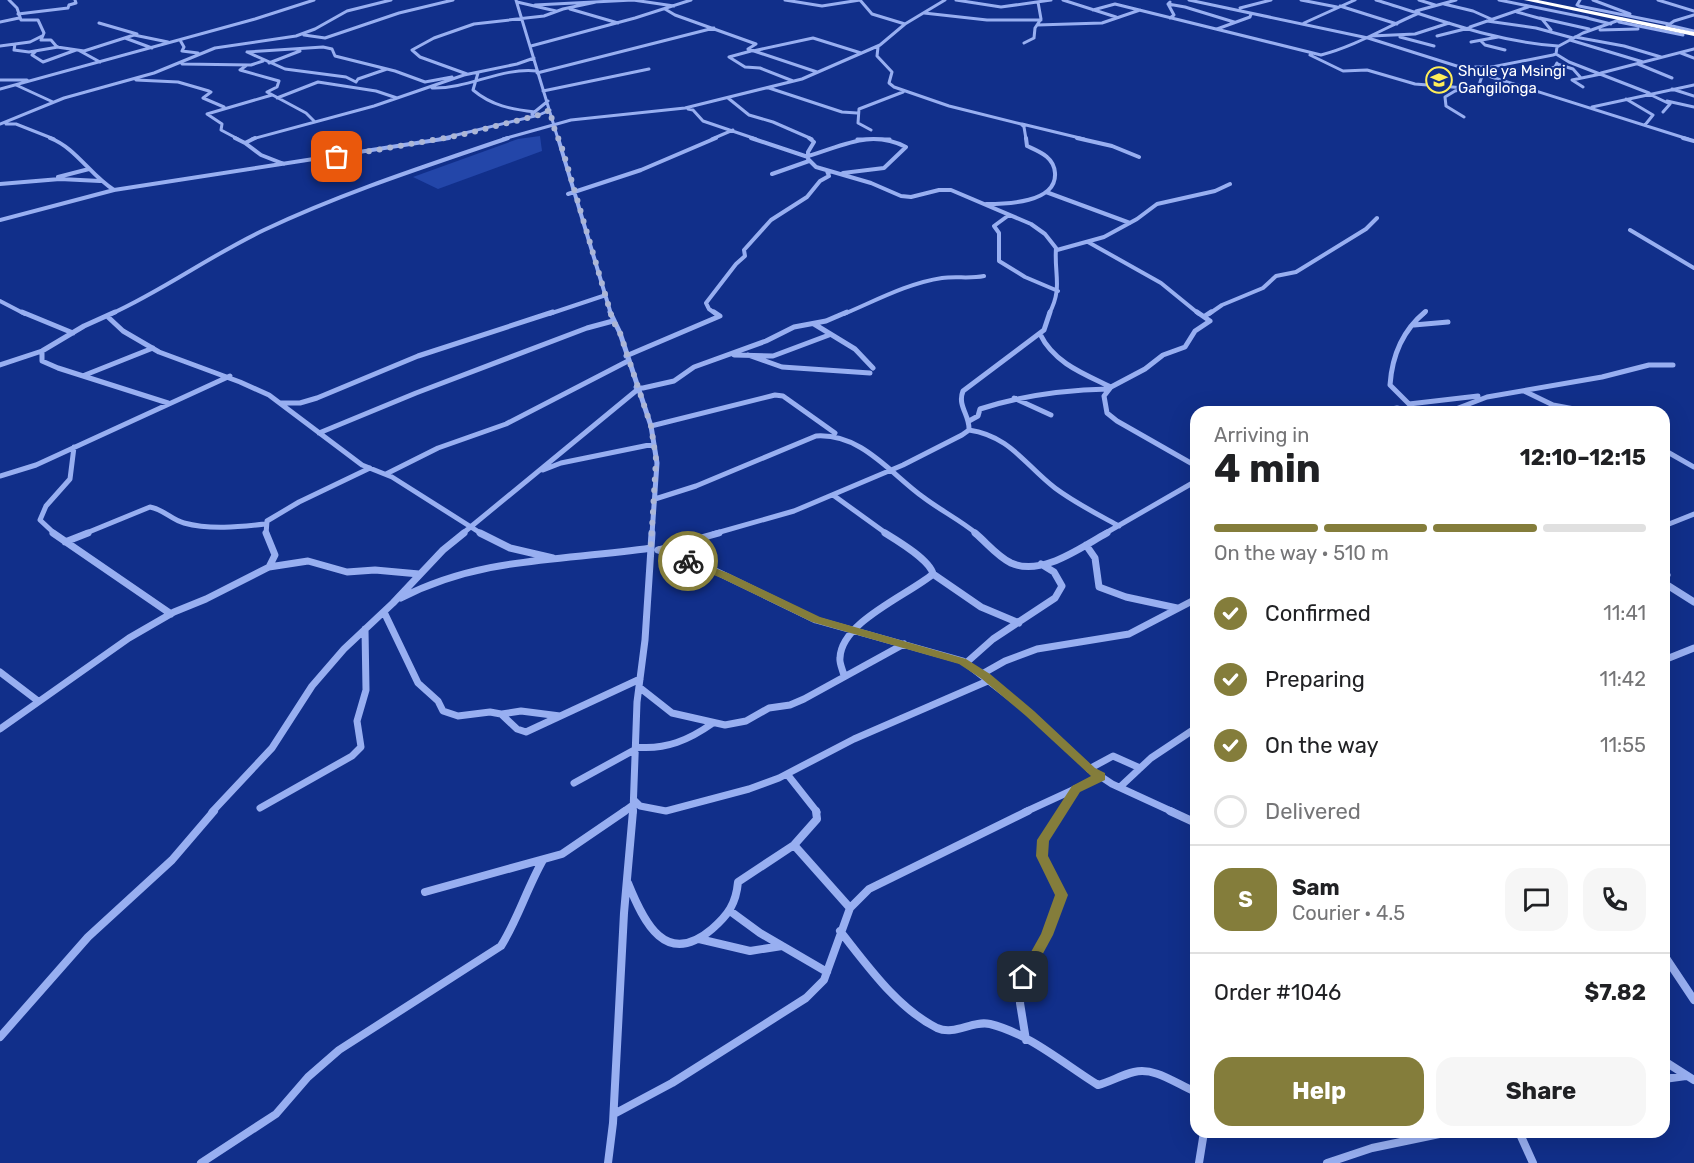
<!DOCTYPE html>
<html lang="en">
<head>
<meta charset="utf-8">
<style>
  body { margin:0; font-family:Rubik,sans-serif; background:#f6f6f6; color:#202124; height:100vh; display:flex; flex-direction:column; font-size:22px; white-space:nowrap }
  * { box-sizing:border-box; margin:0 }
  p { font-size:20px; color:#757577 }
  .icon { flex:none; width:33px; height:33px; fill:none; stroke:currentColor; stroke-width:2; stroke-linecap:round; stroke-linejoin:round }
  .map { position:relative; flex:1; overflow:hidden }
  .details { position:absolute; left:1190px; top:406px; width:480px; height:732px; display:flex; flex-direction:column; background:#fff; border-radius:18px; box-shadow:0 6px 24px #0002 }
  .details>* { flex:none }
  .pin { position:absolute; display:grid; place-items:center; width:51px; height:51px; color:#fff; margin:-26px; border-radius:12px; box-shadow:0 3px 9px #0006 }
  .courier { position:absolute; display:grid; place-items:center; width:60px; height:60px; margin:-30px; border:4px solid #847d3b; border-radius:50%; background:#fff; color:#222; box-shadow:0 2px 8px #0007 }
  .headline em { font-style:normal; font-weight:700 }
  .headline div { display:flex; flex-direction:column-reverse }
  .headline { display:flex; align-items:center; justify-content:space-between; height:102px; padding:0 24px }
  h1 { font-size:39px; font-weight:700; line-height:45px }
  .bar { display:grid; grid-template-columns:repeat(4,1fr); gap:9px 6px; align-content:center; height:72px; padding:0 24px }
  .bar i { height:8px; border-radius:4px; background:#e0e0e0 }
  .bar .on { background:#847d3b }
  .bar p { grid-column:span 4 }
  .line { display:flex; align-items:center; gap:15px; padding:0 24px; border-top:2px solid #e0e0e0 }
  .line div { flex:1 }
  .round { display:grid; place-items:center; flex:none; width:63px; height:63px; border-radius:18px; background:#f6f6f6 }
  ol { padding:0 24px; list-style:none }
  li { display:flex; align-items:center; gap:18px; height:66px }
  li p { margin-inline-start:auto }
  li .icon { padding:6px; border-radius:50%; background:#847d3b; color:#fff; stroke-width:4 }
  li:last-child { color:#757577 }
  li i { width:33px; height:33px; border:3px solid #e0e0e0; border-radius:50% }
  .button { display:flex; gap:12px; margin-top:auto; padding:12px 24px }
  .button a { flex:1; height:69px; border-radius:18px; background:#847d3b; color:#fff; font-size:24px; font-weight:700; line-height:69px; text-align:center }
  .button a+a { background:#f6f6f6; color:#202124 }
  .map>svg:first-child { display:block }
  .green { fill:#2346a9 }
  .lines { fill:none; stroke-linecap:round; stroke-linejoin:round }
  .street-far4 { stroke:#98aff1; stroke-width:3 }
  .street-far3 { stroke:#98aff1; stroke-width:4 }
  .street-far2 { stroke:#98aff1; stroke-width:5 }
  .street-far1 { stroke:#98aff1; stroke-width:7 }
  .street { stroke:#98aff1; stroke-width:8 }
  .highway { fill:#fff; fill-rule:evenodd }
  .route { fill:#847d3b }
  .done { stroke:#acb6d6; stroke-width:6; stroke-dasharray:0 10.8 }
  .labels { text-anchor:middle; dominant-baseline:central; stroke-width:4.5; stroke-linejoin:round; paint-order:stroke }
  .far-poi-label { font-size:15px; fill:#fff; stroke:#112f8a; text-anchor:start }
</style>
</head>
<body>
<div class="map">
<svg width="1694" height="1163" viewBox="0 0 1694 1163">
  <rect width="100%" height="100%" fill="#112f8a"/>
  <path class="green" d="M540 136 542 151 438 189 413 177 518 139Z"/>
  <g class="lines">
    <path class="street-far4" d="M9 0 17 8 21 20H38L44 33 41 40H51L57 47 84 51 134 35 168 42
      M516 0 558 139
      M785 0 822 6 860 0
      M860 0 872 14 905 24
      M956 0 1001 7 1051 0
      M1063 0 1116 17
      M1189 0 1368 38 1688 139
      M1301 0 1337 7
      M1376 0C1436 18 1494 42 1558 46
      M1419 0 1435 5
      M1499 0 1588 18
      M1580 0 1577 5 1579 6 1669 24
      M1593 0 1630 14
      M1658 0 1694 11
      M517 2 556 11
      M1170 2 1168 4 1174 15 1170 18
      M1168 4 1185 7 1234 22
      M1444 4 1473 11 1491 19
      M535 5 633 0 674 6
      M1340 6 1397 24
      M1240 8 1271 0
      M570 9 618 23
      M665 9 675 15 756 44 748 49 817 72
      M1093 10 1115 4 1321 55C1356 46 1386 27 1419 13
      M1416 11 1456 0
      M1517 12 1542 19 1551 30
      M924 13 987 20H1041
      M18 14 68 8 69 5 76 3 75 0
      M1540 18 1589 29
      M1587 18 1611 24
      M1487 21 1536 28 1573 38
      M0 22 19 18
      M1619 22 1683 35
      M99 23 137 34
      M1304 23 1355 0
      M1037 25 1102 23 1140 10
      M1668 25 1694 31
      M1667 26 1674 21 1694 15
      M1470 27 1528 7
      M1217 29 1250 17 1251 14
      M1600 30 1638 29
      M304 35 325 38 399 13 453 0
      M1371 36 1415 34 1449 23
      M1437 36 1469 28
      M1400 37 1434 46
      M1575 37 1624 46 1661 57
      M125 38 152 48
      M180 40 184 47 182 51 198 53
      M1570 40 1643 62
      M1481 41 1485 45 1505 50
      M1471 42 1498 37
      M1024 43 1034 38 1035 28 1041 19 1038 2
      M15 44 14 50 29 52 58 47
      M0 46 30 42 42 36
      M531 46 635 18 691 0
      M878 47 877 56 892 72 889 83 894 87 949 106 1021 124 1024 127 1026 139
      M36 51 32 55 43 62 76 50
      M80 51 100 62
      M751 51 729 57 745 67 760 68 793 81
      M753 51 813 38 861 53
      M247 52 323 47 332 49 335 56 395 71 425 82 452 77
      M247 52 285 69 346 77 356 82
      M1681 53 1694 58
      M1556 54 1569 62 1649 93
      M1310 55 1343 71 1367 70 1415 84 1465 88
      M269 63 300 51
      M182 64 251 65 263 61
      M1557 64 1573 69 1581 78
      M1638 64 1672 78
      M247 65 240 70 279 81 277 87 267 92 306 113 314 121
      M1475 67H1492L1553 55 1556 54 1557 47 1583 33 1622 19
      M1545 70 1555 67 1557 63
      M478 73 473 90C492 106 511 109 535 112
      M537 73 714 28
      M1601 73 1694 49
      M467 74 420 57 412 50 434 38 474 24 544 16 563 9 596 2
      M0 80H27
      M136 80 178 82 209 91 211 92 203 98 224 107
      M356 82 358 79 387 69
      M16 85 53 102
      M1583 87 1572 80 1601 74
      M432 88C469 89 501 67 537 71
      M769 88 842 112 857 113
      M0 89 255 19 314 0
      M1672 89 1694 96
      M543 91 649 69
      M1649 94 1670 104 1663 112
      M277 98 318 82 376 91 397 98
      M728 98 749 115 773 122 812 139
      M1626 99 1653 115 1645 125
      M1667 101 1694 107
      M1592 107 1694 85
      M688 109 693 110 703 121 756 139
      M532 114 548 101
      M1464 117 1446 106 1445 97 1455 91 1479 85 1483 73
      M0 124 64 98 154 73 215 48 296 36 315 29 347 11 391 0
      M6 124H16L54 139
      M1022 124 1084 139
      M871 130 858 123 859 109 903 92
      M238 139 221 130 222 124 207 114 272 95
      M252 139 374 106 464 75 517 64 534 58
      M440 139 539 115 550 110
      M503 139 571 120 685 108 802 79 880 45 905 24 945 0
      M712 139 733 130
      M857 139H890"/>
    <path class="street-far3" d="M50 138C76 148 90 175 114 190
      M235 138 245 143
      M255 138 245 143 261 155 284 164
      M558 138 611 314
      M751 138 808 157
      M809 138 814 142 808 152V159L816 167 871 183 901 196 911 197 939 190H951L1031 224 1045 234 1056 248C1054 275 1063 288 1049 314
      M1077 138 1112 146 1139 157
      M1683 138 1694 141
      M808 156C843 146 870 129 906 147L884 168 843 173
      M772 174 809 161
      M58 177 89 169
      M0 184 60 179 100 181
      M1046 192 1130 223
      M568 194 641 170 716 138
      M986 204C1006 204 1057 203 1055 173 1054 157 1040 152 1027 146L1026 138
      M1009 215 994 226 999 233V261L1025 277 1058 291
      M0 220 114 190 449 138
      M1630 230 1694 268
      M1088 242 1161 283 1199 314
      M1057 250 1104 237 1137 219 1157 204 1215 191 1230 184
      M0 301 25 314
      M111 314C164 290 211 255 264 230 342 193 426 166 508 138
      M549 314 606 295
      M716 314 709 309 706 303 736 264 745 256 744 250 771 220 807 197 820 181 829 176 827 171
      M844 314C875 301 908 283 942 278 956 276 970 279 984 276
      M1209 314 1222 305 1263 288 1276 276 1296 272 1366 229 1377 218
      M1423 314 1426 311"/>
    <path class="street-far2" d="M22 312 73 333
      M610 312 620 333 651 426 657 463 652 534
      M1205 316 1211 312
      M108 317 123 331 159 352 240 382 269 395 362 465 392 477 482 534
      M814 324 855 349 873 368
      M1414 325 1448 322
      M1040 334C1054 363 1084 374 1111 387
      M42 351V361L58 368 168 403
      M734 355 773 356 829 335
      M748 355 782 367 870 373
      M626 356 720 316 714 312
      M0 365 42 351 84 326 115 312
      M85 375 153 348
      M636 387 643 388 674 381 694 367 766 341 794 327 826 321 847 312
      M1524 391 1553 405 1590 412
      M1014 398 1051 415
      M281 403H300L317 398 418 356 553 312
      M1409 404 1478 396
      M1376 412 1397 408 1416 412
      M1417 412 1390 385C1392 356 1402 331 1425 312
      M1448 412 1487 397 1602 377 1649 365H1673
      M969 421 978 416 980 409C1023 395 1063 390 1108 389
      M651 426 775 395 783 396 835 433
      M969 430C1010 436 1025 465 1055 488 1075 503 1097 514 1119 526
      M319 433 416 393 587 328 613 321
      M1664 450 1694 467
      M1196 466 1117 421 1107 413 1104 396 1111 387 1145 369 1163 355 1185 347 1195 331 1210 321 1197 312
      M543 470 561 463 654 444
      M386 474 438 448 506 424 628 361
      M0 476 36 465 230 376
      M833 495 887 534
      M655 499 696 486 816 436C861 433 890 473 923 497 940 510 960 520 977 534
      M1664 526 1694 514
      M55 534 40 520 46 506 70 479 74 447
      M84 534 150 507C163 509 172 520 184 523 210 530 238 527 265 524
      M266 534 267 521 299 502 370 468
      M462 534 637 390
      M713 534 794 511 903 465 962 435 969 430C970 415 957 406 963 391L1044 330 1050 312
      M1104 534 1196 481"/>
    <path class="street-far1" d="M53 533 171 614
      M266 533 275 555 269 567
      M480 533 510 548 553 558
      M975 533C987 543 997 556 1011 563 1042 577 1081 547 1107 533
      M65 542 88 533
      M1086 545 1095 558 1099 587 1126 597 1177 608
      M658 550 719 533
      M658 550 709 568 816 620 963 661 1030 713 1091 770 1112 784 1173 812
      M1664 572 1667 575 1664 577
      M933 574 981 607 1019 623
      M1664 583 1694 602
      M401 598C482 556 564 561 651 548
      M384 612 418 683 438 701 443 711 458 716 490 712 501 714 517 729 526 732 640 679
      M1664 660 1694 648
      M966 663 993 639 1055 598 1062 586 1054 572 1041 564
      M0 672 38 701
      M982 674 1005 661 1037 649 1129 634 1196 599
      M844 676C843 670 839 663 840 658 841 622 908 595 933 574 930 560 898 541 885 533
      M639 687 672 713 725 725 746 721 769 708 790 705 804 699 904 644
      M502 714 521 711 560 716
      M0 729 129 638 174 612 206 599 269 567 308 561 347 572 375 570 419 574
      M636 747C666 750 689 740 713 723
      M1089 769 1113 756 1140 768
      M787 774 817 812
      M574 783 636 749
      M1120 787 1151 758 1196 728
      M634 800 640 806 666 811 749 789 779 778 854 739 990 680
      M260 808 352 756 361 747 357 721 366 690 365 629
      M212 812 272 748 312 686 344 649 393 603 443 550 464 533
      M623 812 634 804
      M633 812 637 702 645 640 652 533
      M1025 812 1101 777
      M1061 812 1076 790"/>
    <path class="street" d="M1170 811 1196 823
      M794 845 850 908
      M628 883C644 923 666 968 712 929 728 915 736 904 738 882L794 845 817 819 816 811
      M425 892 562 854 625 811
      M730 911 760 933 827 972
      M840 931C867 965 897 1008 937 1028 955 1036 972 1020 990 1024 1030 1034 1064 1064 1098 1085 1110 1082 1121 1075 1134 1072 1156 1067 1176 1084 1196 1092
      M699 939 750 951 782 946
      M1664 955 1694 1000
      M0 1037 88 937 172 860 214 811
      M1026 1040 1020 1003 1023 977 1047 935 1061 895 1042 856 1043 840 1062 811
      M1664 1061 1694 1080
      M1664 1079 1686 1076
      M614 1114 672 1083 806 998 824 980 850 908 869 889 1028 811
      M1519 1132 1533 1163
      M201 1163 276 1114 308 1077 339 1050 501 946C518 919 527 888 543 860
      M608 1163 613 1123 624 913 633 811
      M1199 1163 1204 1132
      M1327 1163 1372 1148 1449 1132"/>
    <path class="highway" d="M1524 0H1538L1694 32V36Z"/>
  </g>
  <path class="route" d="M688 558 728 573 820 617 966 659 990 674 1034 711 1095 768 1105 773V780L1080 792 1049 841 1048 856 1068 895 1053 935 1028 981H1018L1017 977 1041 934 1055 895 1036 856 1037 840 1072 786 1091 776 1026 716 982 679 959 664 812 622 721 578 684 563 683 561Z"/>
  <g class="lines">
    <path class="done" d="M337 157 461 135 539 115 550 110 553 125 562 148 613 321 620 333 651 426 656 459 651 545 688 561"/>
  </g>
  <defs>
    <g id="school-ring" transform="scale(1.35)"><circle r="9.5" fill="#112f8a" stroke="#ffee58" stroke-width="1.5"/><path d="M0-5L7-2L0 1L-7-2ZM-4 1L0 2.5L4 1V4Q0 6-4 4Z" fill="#ffee58"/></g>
  </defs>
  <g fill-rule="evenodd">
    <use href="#school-ring" x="1439" y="80"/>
  </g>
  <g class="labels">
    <g class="far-poi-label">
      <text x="1458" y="71">Shule ya Msingi<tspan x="1458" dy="17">Gangilonga</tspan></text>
    </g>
  </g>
</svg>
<div class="pin" style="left:337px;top:157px;background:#ea580c"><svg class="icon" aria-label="bag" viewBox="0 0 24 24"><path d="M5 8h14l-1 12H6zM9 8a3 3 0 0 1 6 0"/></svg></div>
<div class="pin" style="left:1023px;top:977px;background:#1f2937"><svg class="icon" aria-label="home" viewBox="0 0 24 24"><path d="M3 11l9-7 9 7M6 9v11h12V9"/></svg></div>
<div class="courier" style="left:688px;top:561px"><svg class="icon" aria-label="bike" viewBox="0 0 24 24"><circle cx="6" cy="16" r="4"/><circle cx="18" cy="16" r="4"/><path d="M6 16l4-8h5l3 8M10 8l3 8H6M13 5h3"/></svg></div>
<section class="details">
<div class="headline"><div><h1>4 min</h1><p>Arriving in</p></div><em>12:10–12:15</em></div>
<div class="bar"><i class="on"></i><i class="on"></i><i class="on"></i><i></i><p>On the way · 510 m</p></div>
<ol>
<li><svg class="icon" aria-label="check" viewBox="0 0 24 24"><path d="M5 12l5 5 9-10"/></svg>Confirmed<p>11:41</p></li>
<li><svg class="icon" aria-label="check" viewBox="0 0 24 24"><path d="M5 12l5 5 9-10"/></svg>Preparing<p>11:42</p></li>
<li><svg class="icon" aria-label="check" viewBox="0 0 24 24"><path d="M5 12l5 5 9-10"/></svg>On the way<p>11:55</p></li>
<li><i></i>Delivered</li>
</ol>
<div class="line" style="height:108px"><b class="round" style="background:#847d3b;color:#fff">S</b><div><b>Sam</b><p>Courier · 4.5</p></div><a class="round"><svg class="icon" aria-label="chat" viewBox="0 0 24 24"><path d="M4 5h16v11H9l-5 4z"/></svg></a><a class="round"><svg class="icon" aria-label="phone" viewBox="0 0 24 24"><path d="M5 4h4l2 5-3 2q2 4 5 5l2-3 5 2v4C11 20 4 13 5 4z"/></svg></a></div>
<div class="line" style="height:78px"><div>Order #1046</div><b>$7.82</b></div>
<div class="button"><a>Help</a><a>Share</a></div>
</section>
</div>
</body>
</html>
